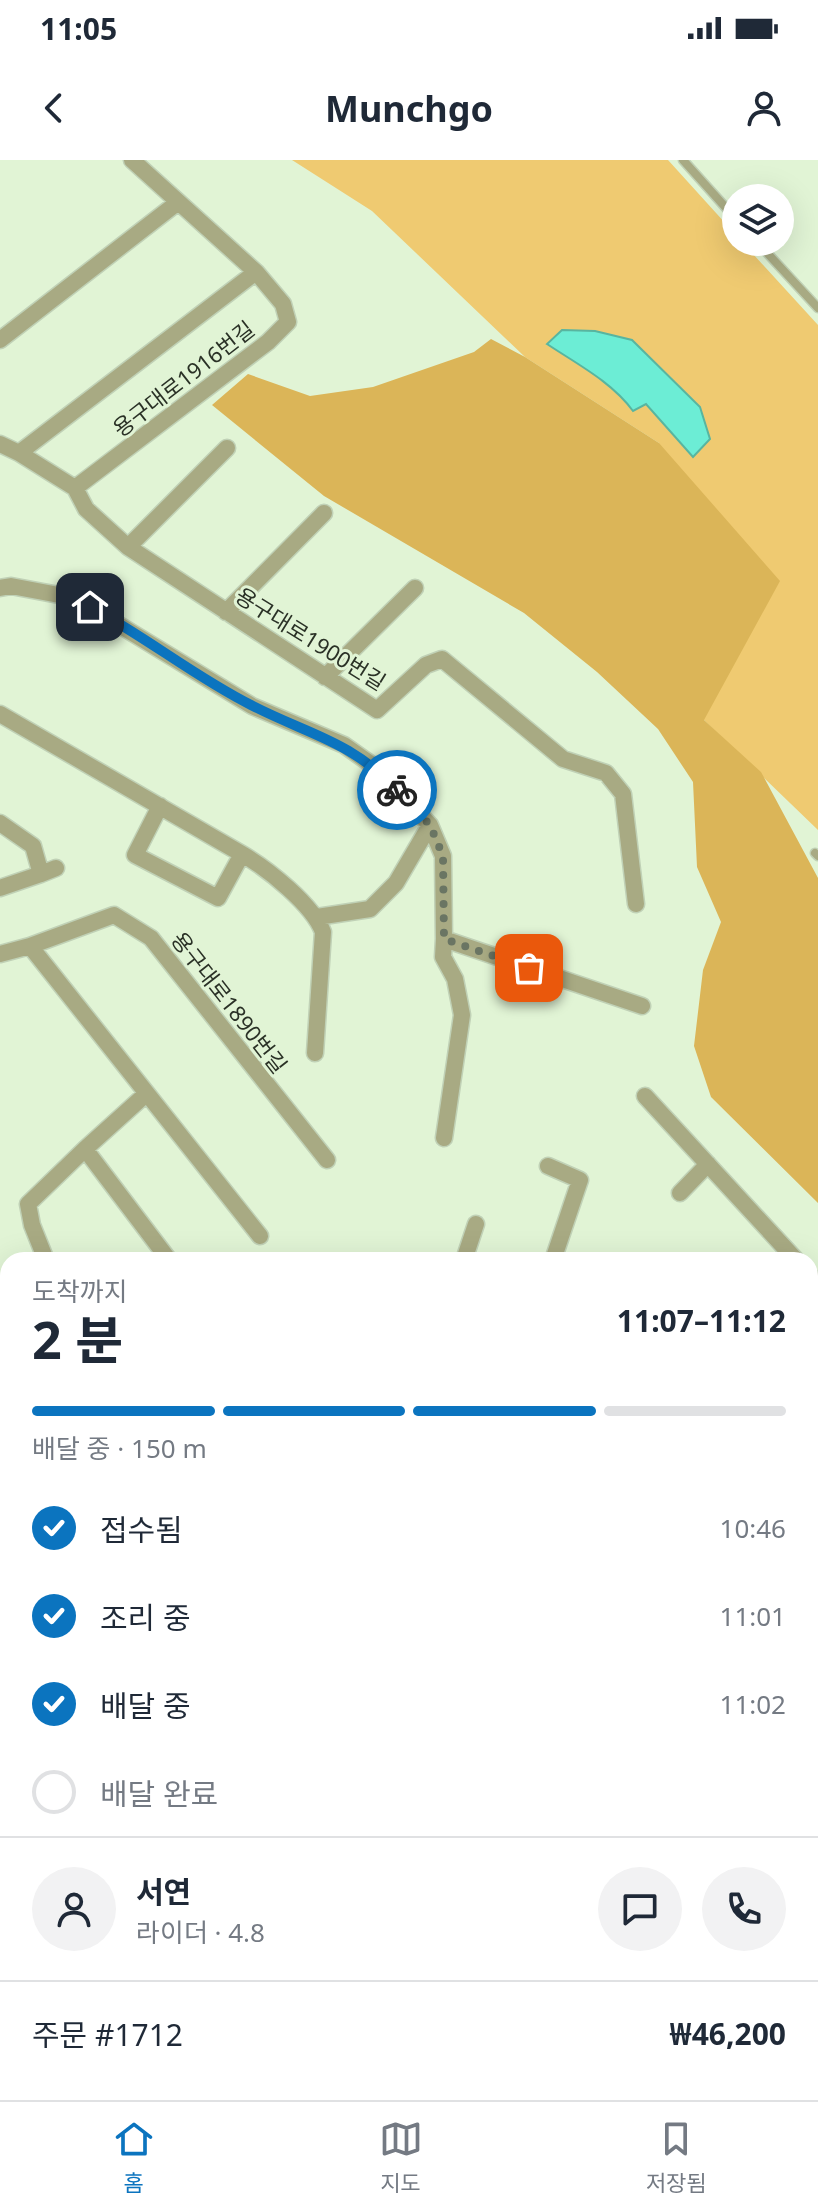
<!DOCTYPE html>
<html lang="ko">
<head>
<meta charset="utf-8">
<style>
  body { margin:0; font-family:"Noto Sans","Noto Sans KR",sans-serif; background:#f2f2f3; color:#1f2937; height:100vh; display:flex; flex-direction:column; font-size:30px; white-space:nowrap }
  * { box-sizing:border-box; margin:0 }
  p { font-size:26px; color:#747a83 }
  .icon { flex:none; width:44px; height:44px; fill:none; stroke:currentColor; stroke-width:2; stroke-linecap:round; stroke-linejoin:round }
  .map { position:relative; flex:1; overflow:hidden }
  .details { position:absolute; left:0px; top:1092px; width:818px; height:848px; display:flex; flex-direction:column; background:#fff; border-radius:24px 24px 0 0; box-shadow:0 8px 32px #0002 }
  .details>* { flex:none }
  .fabs { position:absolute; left:722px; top:24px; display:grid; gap:16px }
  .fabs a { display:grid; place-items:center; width:72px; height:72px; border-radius:50%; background:#fff; box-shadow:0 8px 32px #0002; font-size:40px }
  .pin { position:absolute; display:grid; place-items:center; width:68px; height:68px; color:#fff; margin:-34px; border-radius:16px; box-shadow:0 4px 12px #0006 }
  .courier { position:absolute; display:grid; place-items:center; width:80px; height:80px; margin:-40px; border:6px solid #0b74bf; border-radius:50%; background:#fff; color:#222; box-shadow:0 2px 10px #0007 }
  .headline em { font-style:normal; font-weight:700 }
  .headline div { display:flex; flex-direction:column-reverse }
  .headline { display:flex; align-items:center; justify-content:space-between; height:136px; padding:0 32px }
  h1 { font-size:52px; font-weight:700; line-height:60px }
  .bar { display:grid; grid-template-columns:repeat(4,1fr); gap:12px 8px; align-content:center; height:96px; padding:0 32px }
  .bar i { height:10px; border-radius:6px; background:#e0e1e3 }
  .bar .on { background:#0b74bf }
  .bar p { grid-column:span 4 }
  .line { display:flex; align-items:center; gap:20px; padding:0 32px; border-top:2px solid #e0e1e3 }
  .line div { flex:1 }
  .round { display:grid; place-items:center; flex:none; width:84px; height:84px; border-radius:42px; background:#f2f2f3 }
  ol { padding:0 32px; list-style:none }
  li { display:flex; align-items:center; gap:24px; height:88px }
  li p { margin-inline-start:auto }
  li .icon { padding:8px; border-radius:50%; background:#0b74bf; color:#fff; stroke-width:4 }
  li:last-child { color:#747a83 }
  li i { width:44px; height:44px; border:4px solid #e0e1e3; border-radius:50% }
  .status { display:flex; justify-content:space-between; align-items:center; height:56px; padding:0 40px; background:#fff; direction:ltr }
  .status svg { height:22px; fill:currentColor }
  header { display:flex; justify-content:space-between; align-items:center; height:104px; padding:0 32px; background:#fff; font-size:36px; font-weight:700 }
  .menu { display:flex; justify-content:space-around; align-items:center; height:112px; border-top:2px solid #e0e1e3; background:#fff; font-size:22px; color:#747a83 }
  .menu a { display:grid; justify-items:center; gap:4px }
  .menu .on { color:#0b74bf }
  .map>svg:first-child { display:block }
  .green { fill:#efca71 }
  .forest { fill:#dbb558 }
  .water { fill:#6cedd5; stroke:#58b5a0; stroke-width:2 }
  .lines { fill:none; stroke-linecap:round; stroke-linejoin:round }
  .service-casing { stroke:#c0d1b6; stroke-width:11 }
  .minor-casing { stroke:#c0d1b6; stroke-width:19 }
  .tertiary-casing { stroke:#c0d1b6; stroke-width:23 }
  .secondary-casing { stroke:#c0d1b6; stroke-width:25 }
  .service { stroke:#a8aa83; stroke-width:8 }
  .minor { stroke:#a8aa83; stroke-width:16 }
  .tertiary { stroke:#a8aa83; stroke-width:20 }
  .secondary { stroke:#86884d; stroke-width:22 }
  .done { stroke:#6a7563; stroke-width:8; stroke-dasharray:0 14.4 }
  .route { stroke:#0b74bf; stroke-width:10 }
  .labels { text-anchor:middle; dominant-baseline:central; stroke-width:6; stroke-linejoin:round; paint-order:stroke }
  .street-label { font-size:22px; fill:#2a3126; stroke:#e1f4d5 }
</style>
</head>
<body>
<div class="status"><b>11:05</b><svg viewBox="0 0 49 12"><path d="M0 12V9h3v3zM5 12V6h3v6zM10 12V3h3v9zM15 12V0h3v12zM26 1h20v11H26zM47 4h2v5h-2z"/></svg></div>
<header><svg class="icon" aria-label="back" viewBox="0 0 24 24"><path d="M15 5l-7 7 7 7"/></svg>Munchgo<svg class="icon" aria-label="person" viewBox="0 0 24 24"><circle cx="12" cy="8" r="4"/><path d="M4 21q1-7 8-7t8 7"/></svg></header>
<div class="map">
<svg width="818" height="1940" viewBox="0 0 818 1940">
  <rect width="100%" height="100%" fill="#e1f4d5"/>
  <path class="green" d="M292 0H668L736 75V82H742L818 165V670L704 560 659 283 525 197 372 51Z"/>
  <path class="forest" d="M491 179 525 197 659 283 780 421 704 560 761 612 818 718V1043L711 937 694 886 703 810 721 762 697 707 693 622 658 569 597 512 524 453 324 336 212 245 248 214 310 236 373 227 474 192Z
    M810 1342H818V1716L810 1712Z"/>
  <path class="water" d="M562 170 595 171 632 180 700 247 710 279 693 297 646 244 633 251C612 222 577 204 547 184Z"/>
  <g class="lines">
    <g class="service-casing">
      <path id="service" d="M683 0 736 59
        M757 82 818 148
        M815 693 818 696"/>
    </g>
    <g class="minor-casing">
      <path id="minor" d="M0 180 177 43
        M0 284 19 293 75 328 86 349 128 387 377 550 426 505 442 499 563 599 606 613 623 634 636 744
        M19 293 256 112
        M75 328 268 182 288 162 283 144 256 112 132 0
        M128 387 227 288
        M0 428 11 426 75 438 252 546 344 585 375 607 430 665 443 696 444 779 642 846
        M226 452 324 353
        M325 517 415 428
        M0 554 242 694 218 738 135 695 160 646
        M0 663 33 686 41 714 0 728
        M242 694C268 709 313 745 323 772L315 893
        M41 714 56 708
        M317 757 370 749 396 723 430 665
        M444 779 443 797 455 819 462 855 444 978
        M30 786 114 755 151 778 327 1000
        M0 794 30 786 260 1076
        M645 936 796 1100
        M85 989 146 934
        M548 1006 580 1020 553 1100
        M680 1033 708 1004
        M46 1100 32 1065 28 1044 85 989 169 1100
        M464 1100 476 1064
        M810 1116 818 1125
        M0 1197 8 1209
        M810 1280 818 1278
        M0 1656 6 1644 8 1645
        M0 1852 8 1858
        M96 1932 104 1940
        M16 1940 24 1932
        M222 1940 231 1932
        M628 1940 630 1932"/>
    </g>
    <g class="tertiary-casing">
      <path id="tertiary" d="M0 1449 8 1452
        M810 1742 818 1745
        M0 1755 8 1759
        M192 1932 197 1940"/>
    </g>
    <g class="secondary-casing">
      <path id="secondary" d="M0 1478 8 1483
        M714 1932 727 1940"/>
    </g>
    <use href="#service" class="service"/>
    <use href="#minor" class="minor"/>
    <use href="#tertiary" class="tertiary"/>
    <use href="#secondary" class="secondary"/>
  </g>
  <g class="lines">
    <path class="done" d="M397 630 430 665 443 696 444 779 529 808"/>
    <path class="route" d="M90 447C145 476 195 517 251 545 309 575 350 580 397 630"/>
  </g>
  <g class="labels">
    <g class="street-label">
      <text transform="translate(183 218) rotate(-38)">용구대로1916번길</text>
      <text transform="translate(311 478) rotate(32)">용구대로1900번길</text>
      <text transform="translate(230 842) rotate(52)">용구대로1890번길</text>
    </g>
  </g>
</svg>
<div class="fabs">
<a><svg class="icon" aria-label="layers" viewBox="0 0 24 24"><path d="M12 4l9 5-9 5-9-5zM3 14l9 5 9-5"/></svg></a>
</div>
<div class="pin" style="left:529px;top:808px;background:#ea580c"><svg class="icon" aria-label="bag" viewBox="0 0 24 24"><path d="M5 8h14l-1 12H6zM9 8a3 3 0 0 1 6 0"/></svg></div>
<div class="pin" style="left:90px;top:447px;background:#1f2937"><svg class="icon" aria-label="home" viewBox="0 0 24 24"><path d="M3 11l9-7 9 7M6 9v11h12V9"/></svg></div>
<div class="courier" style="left:397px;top:630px"><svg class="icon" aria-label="bike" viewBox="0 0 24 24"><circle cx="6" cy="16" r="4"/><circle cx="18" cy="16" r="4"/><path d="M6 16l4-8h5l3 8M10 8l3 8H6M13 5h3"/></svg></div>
<section class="details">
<div class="headline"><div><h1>2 분</h1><p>도착까지</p></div><em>11:07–11:12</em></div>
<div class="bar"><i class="on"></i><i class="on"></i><i class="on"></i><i></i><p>배달 중 · 150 m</p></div>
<ol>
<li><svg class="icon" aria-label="check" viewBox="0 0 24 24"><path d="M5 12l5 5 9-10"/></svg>접수됨<p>10:46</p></li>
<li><svg class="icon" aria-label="check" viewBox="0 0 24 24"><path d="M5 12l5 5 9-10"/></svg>조리 중<p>11:01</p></li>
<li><svg class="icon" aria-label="check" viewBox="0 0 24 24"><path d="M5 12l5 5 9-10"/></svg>배달 중<p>11:02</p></li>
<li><i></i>배달 완료</li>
</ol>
<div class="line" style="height:144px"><a class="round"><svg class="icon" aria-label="person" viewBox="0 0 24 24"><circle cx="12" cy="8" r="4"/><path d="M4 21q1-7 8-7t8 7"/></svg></a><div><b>서연</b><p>라이더 · 4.8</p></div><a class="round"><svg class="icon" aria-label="chat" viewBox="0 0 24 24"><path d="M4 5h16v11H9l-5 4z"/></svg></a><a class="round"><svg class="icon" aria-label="phone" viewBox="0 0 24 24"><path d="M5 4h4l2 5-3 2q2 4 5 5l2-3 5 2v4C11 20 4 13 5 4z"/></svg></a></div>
<div class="line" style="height:104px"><div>주문 #1712</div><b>₩46,200</b></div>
</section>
</div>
<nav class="menu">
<a class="on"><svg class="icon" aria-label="home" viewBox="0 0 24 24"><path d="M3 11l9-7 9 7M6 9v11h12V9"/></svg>홈</a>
<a><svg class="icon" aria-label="map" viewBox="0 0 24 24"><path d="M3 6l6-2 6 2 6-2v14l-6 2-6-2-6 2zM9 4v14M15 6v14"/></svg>지도</a>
<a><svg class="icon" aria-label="saved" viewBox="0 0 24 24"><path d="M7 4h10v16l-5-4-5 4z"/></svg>저장됨</a>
</nav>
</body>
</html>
